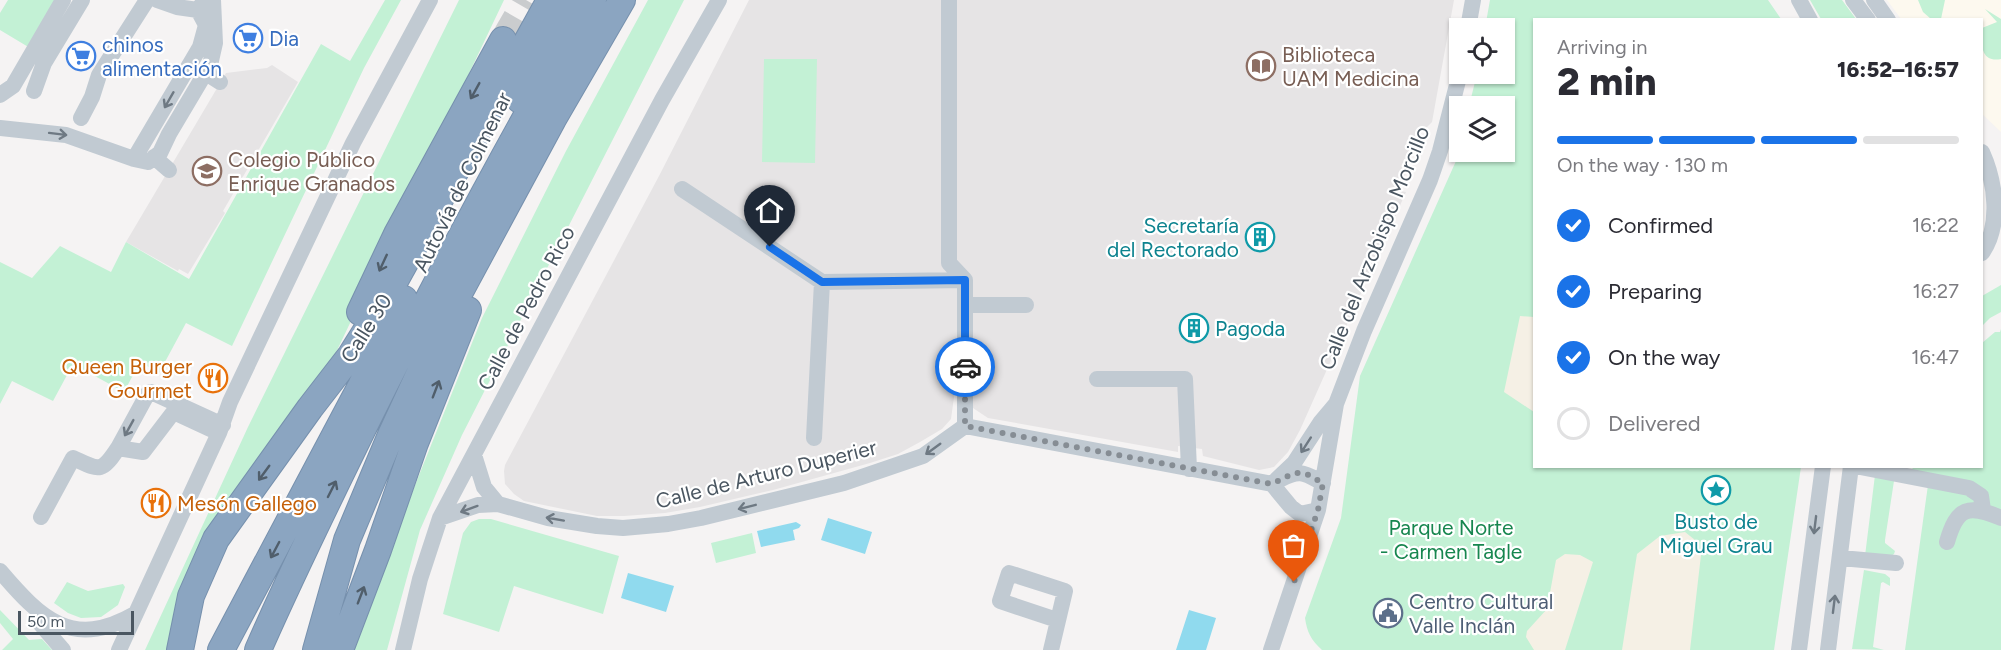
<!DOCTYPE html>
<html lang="en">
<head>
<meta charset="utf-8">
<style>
  body { margin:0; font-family:Figtree,sans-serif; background:#f7f7f7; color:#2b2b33; height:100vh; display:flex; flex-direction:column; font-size:22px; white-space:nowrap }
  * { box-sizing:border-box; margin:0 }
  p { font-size:20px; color:#7c7c81 }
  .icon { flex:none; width:33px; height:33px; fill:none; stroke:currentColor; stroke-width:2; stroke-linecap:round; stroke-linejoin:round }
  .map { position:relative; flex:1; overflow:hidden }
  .side { position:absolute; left:1533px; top:18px; width:450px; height:450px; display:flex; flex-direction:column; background:#fff; border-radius:0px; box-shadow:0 2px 4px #0004 }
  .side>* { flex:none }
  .fabs { position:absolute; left:1449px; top:18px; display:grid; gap:12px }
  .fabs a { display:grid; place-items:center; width:66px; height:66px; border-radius:0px; background:#fff; box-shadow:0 2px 4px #0004; font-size:30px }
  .scale { position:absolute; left:18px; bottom:15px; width:116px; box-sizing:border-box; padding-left:6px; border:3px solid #4a5661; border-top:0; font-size:16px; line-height:21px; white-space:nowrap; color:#4a5661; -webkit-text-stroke:4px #fff; paint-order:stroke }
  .pin { position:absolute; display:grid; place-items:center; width:51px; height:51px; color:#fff; margin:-62px -26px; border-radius:50% 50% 50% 0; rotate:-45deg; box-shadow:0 0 6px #0007 }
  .pin .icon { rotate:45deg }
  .courier { position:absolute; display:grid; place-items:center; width:60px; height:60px; margin:-30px; border:4px solid #1a73e8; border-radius:50%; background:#fff; color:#222; box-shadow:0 2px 8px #0007 }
  .overview em { font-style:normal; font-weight:800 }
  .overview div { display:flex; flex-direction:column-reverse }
  .overview { display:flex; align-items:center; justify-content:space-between; height:102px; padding:0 24px }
  h1 { font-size:39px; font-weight:800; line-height:45px }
  .bar { display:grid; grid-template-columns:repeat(4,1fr); gap:9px 6px; align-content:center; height:72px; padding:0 24px }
  .bar i { height:8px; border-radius:4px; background:#e1e1e2 }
  .bar .active { background:#1a73e8 }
  .bar p { grid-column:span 4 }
  ol { padding:0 24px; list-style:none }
  li { display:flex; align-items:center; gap:18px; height:66px }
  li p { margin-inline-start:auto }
  li .icon { padding:6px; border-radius:50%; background:#1a73e8; color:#fff; stroke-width:4 }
  li:last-child { color:#7c7c81 }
  li i { width:33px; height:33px; border:3px solid #e1e1e2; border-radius:50% }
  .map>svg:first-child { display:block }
  .commercial { fill:#fdf9ef }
  .education { fill:#e6e4e5 }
  .green { fill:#c3f1d5 }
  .sand { fill:#f5f0e5 }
  .water { fill:#90daee }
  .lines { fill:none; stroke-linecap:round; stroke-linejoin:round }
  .highway-tunnel { stroke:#caccce; stroke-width:26; stroke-dasharray:26 13; stroke-linecap:butt }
  .highway-casing { stroke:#7690ad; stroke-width:28 }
  .minor { stroke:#c1cad2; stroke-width:16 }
  .highway { stroke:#8ba5c1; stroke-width:26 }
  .oneway { stroke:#505e6b }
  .oneway2 { stroke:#6e7983 }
  .done { stroke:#868d94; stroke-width:6; stroke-dasharray:0 10.8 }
  .route { stroke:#1a73e8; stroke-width:8 }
  .labels { text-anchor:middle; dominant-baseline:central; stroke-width:4.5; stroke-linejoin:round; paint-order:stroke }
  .shop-label { font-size:21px; fill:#366cbe; stroke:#fff; text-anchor:start }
  .education-label { font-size:21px; fill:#785e54; stroke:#fff; text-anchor:start }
  .street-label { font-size:21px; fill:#4a5661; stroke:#fff }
  .culture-label { font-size:21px; fill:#0d838f; stroke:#fff; text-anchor:end }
  .food-label { font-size:21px; fill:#c56008; stroke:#fff; text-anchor:end }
  .park-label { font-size:21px; fill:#17864f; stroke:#fff }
  .service-label { font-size:21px; fill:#4e5e75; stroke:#fff; text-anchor:start }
</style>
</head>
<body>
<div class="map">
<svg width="2001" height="650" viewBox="0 0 2001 650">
  <rect width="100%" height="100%" fill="#f5f3f3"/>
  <path class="commercial" d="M1887 0H2001V132L1982 114V20L1901 19Z"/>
  <path class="education" d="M749 0H1454L1432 122 1426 128H1420L1400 191 1406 192 1300 430 1288 452 1274 467 1259 470 1203 456 1202 449 1178 446V452L988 418 973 408V389H964L955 390 951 419 942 429 920 442 898 454 870 463 773 490 700 507 665 513 624 516H597L524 501 514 494 505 484 504 471 505 465 659 176Z
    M272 65 298 82 223 211 225 213 188 274 179 269 178 271 126 242 226 73 267 68Z"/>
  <path class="green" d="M8 0H58L30 48 0 30V13Z
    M385 0H401L364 68 232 346 186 323 159 373 140 362 124 392 73 364 53 401 12 381 0 404V262L32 278 60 246 111 272 126 242 189 279 321 44 350 61Z
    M459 0H504L331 363 282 437 171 650H145L248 427Z
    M648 0H684L462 435 420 530 387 650H349L482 318 566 151Z
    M1490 0H1768L1781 19 1534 20V466L1801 467 1774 650H1322C1311 640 1307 632 1305 618L1341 518 1360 376 1456 161 1459 146 1460 152H1504V106H1469L1477 74H1504V28H1485Z
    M1810 0H1842L1856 19H1821Z
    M1918 0H1945L1941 19H1931L1923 12Z
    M1985 9 2001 19V59C1980 63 1981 43 1982 28L1997 22Z
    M764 59H817L815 163 762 162Z
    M2001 285V312L1990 318 1982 326V296Z
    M2001 329V650H1905L1928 485 1911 473 1913 467 1982 466V343L1995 332H2000Z
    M1875 475 1894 481 1885 540V543L1895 551 1894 554 1888 558 1865 556Z
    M479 519H491L619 556 603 614 514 586 499 632 443 614 463 533 471 522Z
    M752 533 756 553 716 563 711 543Z
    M1864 570 1885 574 1890 578V586L1883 582 1881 583 1873 647 1884 650 1852 649Z
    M67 582 88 591 123 584 125 587 118 605 101 617 81 618 68 613 54 603Z
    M0 610 29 640 42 639 52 650H2L13 639 0 623Z"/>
  <path class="sand" d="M1520 316 1534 317V412L1504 392Z
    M1685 532 1695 540 1701 555 1690 650H1622L1637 554 1660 536Z
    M1565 554 1580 555 1593 562 1565 650H1534L1526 637 1527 631 1547 609 1556 560Z"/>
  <path class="water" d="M828 518 872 532 865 554 821 540Z
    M796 522 801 525 799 528 793 530 795 540 761 547 757 531Z
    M628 573 674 586 666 612 621 598Z
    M1189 610 1216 618 1206 650H1176Z"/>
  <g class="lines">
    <path class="highway-tunnel" d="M503 40 526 0"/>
    <g class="highway-casing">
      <path id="highway" d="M520 100 572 0
        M542 108 578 27 593 0
        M360 312 397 234 503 40
        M180 650 191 596 216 539 310 408 351 355 376 315 550 0
        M221 650 361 386 404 299
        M258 650C297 561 340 475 383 388 434 287 487 186 543 87
        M316 650 347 540 391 435 443 323 553 119 622 0
        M340 650 378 550 415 443 468 310"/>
    </g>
    <path class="minor" d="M157 0 177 7 198 10 204 1
      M949 0V263L965 280V426
      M1799 0 1810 20
      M1853 0 1868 20
      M1874 0 1888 20
      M198 10 206 25 200 47 134 159 148 162 160 153 169 134 210 65 215 43 213 0
      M1468 28 1473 0
      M206 73 220 82
      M34 91 44 63 82 0
      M0 95 13 86 63 0
      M81 118 92 97 99 75 147 0
      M0 128 66 135 134 159
      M1982 152C1996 183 2001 226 1982 253
      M154 157 169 170
      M682 189 822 282 965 280
      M965 305H1026
      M1097 379H1185L1189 469
      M219 433 178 414H172L143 452 118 448 148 393 151 392 223 425
      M814 438 822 282
      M474 455 484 487 498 504
      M1855 466 1969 488 1981 496 1983 510
      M1281 479C1301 469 1304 473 1323 483
      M1272 484 1294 463 1320 423 1336 404
      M1272 484 1291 507 1300 514 1318 510
      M41 517 73 458C99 470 101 474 118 448
      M440 518 478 505 498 504 548 518 597 526 623 528 668 524 701 518 844 483 923 456 965 426 1272 484
      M1947 542C1957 507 1968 504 2001 518
      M1841 558 1896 563
      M0 571C41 619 72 650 135 614
      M38 621 63 650
      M119 650 219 433 230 402 353 143 430 0
      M403 650 420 579 440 518 662 100 719 0
      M1051 650 1065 591 1009 573 1000 601 1057 620
      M1271 650 1318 510 1336 404 1364 331 1430 180 1440 151 1460 73
      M1799 650 1823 466
      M1828 650 1851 466"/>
    <use href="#highway" class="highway"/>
  </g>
  <defs><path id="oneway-shaft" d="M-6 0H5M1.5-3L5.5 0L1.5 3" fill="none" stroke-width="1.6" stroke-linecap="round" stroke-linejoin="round" transform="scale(1.5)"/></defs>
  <g class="oneway">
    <use href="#oneway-shaft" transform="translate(475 91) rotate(119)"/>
    <use href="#oneway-shaft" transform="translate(383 263) rotate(115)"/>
    <use href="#oneway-shaft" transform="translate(436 389) rotate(-69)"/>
    <use href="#oneway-shaft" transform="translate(264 473) rotate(126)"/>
    <use href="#oneway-shaft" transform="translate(332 489) rotate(-63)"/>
    <use href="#oneway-shaft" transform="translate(275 550) rotate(118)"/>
    <use href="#oneway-shaft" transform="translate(361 595) rotate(-69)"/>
  </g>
  <g class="oneway2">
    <use href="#oneway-shaft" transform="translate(169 100) rotate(120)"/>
    <use href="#oneway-shaft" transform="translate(58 134) rotate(7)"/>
    <use href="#oneway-shaft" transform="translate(129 428) rotate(119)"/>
    <use href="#oneway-shaft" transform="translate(1306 445) rotate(123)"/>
    <use href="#oneway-shaft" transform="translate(933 449) rotate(144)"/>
    <use href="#oneway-shaft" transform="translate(747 507) rotate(166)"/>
    <use href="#oneway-shaft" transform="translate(469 509) rotate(160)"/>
    <use href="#oneway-shaft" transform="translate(555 519) rotate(-170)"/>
    <use href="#oneway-shaft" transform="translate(1815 525) rotate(97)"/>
    <use href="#oneway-shaft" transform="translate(1834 604) rotate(-83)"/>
  </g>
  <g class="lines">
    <path class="done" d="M965 367V426L1261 482 1272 484 1294 473H1305L1323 483 1318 510 1294 582"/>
    <path class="route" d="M770 247 822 282 965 280V367"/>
  </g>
  <defs>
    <g id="supermarket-ring" transform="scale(1.5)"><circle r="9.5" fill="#fff" stroke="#3f7fe0" stroke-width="1.5"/><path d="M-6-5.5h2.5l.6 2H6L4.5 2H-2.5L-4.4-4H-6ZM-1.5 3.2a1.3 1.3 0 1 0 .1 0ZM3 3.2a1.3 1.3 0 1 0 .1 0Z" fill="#3f7fe0"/></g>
    <g id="library-ring" transform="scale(1.5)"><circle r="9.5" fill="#fff" stroke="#8d6e63" stroke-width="1.5"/><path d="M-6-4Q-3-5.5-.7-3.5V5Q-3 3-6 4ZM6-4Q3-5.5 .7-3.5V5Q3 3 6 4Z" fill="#8d6e63"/></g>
    <g id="school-ring" transform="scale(1.5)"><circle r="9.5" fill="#fff" stroke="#8d6e63" stroke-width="1.5"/><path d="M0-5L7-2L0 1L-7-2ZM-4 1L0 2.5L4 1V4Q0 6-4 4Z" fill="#8d6e63"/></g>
    <g id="building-ring" transform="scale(1.5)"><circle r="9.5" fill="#fff" stroke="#0f9aa8" stroke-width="1.5"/><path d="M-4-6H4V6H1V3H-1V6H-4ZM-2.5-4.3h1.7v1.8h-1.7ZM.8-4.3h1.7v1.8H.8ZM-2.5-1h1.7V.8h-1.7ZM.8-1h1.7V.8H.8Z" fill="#0f9aa8"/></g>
    <g id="restaurant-ring" transform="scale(1.5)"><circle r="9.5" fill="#fff" stroke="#e8710a" stroke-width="1.5"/><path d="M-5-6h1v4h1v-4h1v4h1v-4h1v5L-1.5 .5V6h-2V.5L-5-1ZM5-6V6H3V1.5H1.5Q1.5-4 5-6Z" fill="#e8710a"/></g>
    <g id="sight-ring" transform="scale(1.5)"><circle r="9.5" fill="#fff" stroke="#0f9aa8" stroke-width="1.5"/><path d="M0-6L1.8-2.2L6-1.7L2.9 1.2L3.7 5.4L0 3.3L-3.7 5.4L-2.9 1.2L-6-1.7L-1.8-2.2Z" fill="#0f9aa8"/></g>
    <g id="civic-ring" transform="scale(1.5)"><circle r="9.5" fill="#fff" stroke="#5c6f8a" stroke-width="1.5"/><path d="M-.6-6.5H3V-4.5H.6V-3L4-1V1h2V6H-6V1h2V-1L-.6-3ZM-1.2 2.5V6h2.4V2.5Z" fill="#5c6f8a"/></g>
  </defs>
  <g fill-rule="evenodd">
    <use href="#supermarket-ring" x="248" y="38"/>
    <use href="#supermarket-ring" x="81" y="56"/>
    <use href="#library-ring" x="1261" y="66"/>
    <use href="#school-ring" x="207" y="171"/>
    <use href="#building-ring" x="1260" y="237"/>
    <use href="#building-ring" x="1194" y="328"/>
    <use href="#restaurant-ring" x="213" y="378"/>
    <use href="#sight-ring" x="1716" y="490"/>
    <use href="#restaurant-ring" x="156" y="503"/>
    <use href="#civic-ring" x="1388" y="613"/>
  </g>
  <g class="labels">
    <g class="shop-label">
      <text x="269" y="38">Dia</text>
      <text x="102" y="44">chinos<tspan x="102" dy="24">alimentación</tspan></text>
    </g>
    <g class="education-label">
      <text x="1282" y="54">Biblioteca<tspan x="1282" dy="24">UAM Medicina</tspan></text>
      <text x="228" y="159">Colegio Público<tspan x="228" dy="24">Enrique Granados</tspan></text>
    </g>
    <g class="street-label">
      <text transform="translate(462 182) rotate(-64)">Autovía de Colmenar</text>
      <text transform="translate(1374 248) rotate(-68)">Calle del Arzobispo Morcillo</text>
      <text transform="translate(526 308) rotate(-62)">Calle de Pedro Rico</text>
      <text transform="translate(366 328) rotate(-58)">Calle 30</text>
      <text transform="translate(766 474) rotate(-14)">Calle de Arturo Duperier</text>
    </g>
    <g class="culture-label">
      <text x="1239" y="225">Secretaría<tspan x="1239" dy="24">del Rectorado</tspan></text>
      <text x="1215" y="328" text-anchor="start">Pagoda</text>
      <text x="1716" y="521" text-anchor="middle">Busto de<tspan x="1716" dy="24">Miguel Grau</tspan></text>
    </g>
    <g class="food-label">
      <text x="192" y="366">Queen Burger<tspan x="192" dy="24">Gourmet</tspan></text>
      <text x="177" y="503" text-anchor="start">Mesón Gallego</text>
    </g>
    <g class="park-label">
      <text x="1451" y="527">Parque Norte<tspan x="1451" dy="24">- Carmen Tagle</tspan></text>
    </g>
    <g class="service-label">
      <text x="1409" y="601">Centro Cultural<tspan x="1409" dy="24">Valle Inclán</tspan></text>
    </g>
  </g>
</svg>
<div class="fabs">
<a><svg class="icon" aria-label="locate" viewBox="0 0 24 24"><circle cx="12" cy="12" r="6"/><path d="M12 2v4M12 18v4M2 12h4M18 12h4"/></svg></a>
<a><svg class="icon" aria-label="layers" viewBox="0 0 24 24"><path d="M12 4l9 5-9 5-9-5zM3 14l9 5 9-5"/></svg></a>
</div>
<div class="scale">50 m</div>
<div class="pin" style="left:1294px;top:582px;background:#ea580c"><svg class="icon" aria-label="bag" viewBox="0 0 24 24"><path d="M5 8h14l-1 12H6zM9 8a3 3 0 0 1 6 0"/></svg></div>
<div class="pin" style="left:770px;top:247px;background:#1f2937"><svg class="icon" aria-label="home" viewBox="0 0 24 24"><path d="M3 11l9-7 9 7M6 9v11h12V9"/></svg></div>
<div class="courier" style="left:965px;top:367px"><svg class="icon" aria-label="car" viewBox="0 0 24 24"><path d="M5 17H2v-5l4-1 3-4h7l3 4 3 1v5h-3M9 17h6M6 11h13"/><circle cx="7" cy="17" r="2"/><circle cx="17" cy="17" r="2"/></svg></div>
<section class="side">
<div class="overview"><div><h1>2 min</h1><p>Arriving in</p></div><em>16:52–16:57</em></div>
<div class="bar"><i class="active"></i><i class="active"></i><i class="active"></i><i></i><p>On the way · 130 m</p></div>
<ol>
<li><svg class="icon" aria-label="check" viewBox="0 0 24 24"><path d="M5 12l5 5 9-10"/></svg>Confirmed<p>16:22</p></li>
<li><svg class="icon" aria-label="check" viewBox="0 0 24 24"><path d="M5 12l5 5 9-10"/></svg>Preparing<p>16:27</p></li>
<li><svg class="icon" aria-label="check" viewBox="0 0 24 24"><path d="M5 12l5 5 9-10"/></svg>On the way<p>16:47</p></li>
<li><i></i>Delivered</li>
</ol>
</section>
</div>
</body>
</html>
